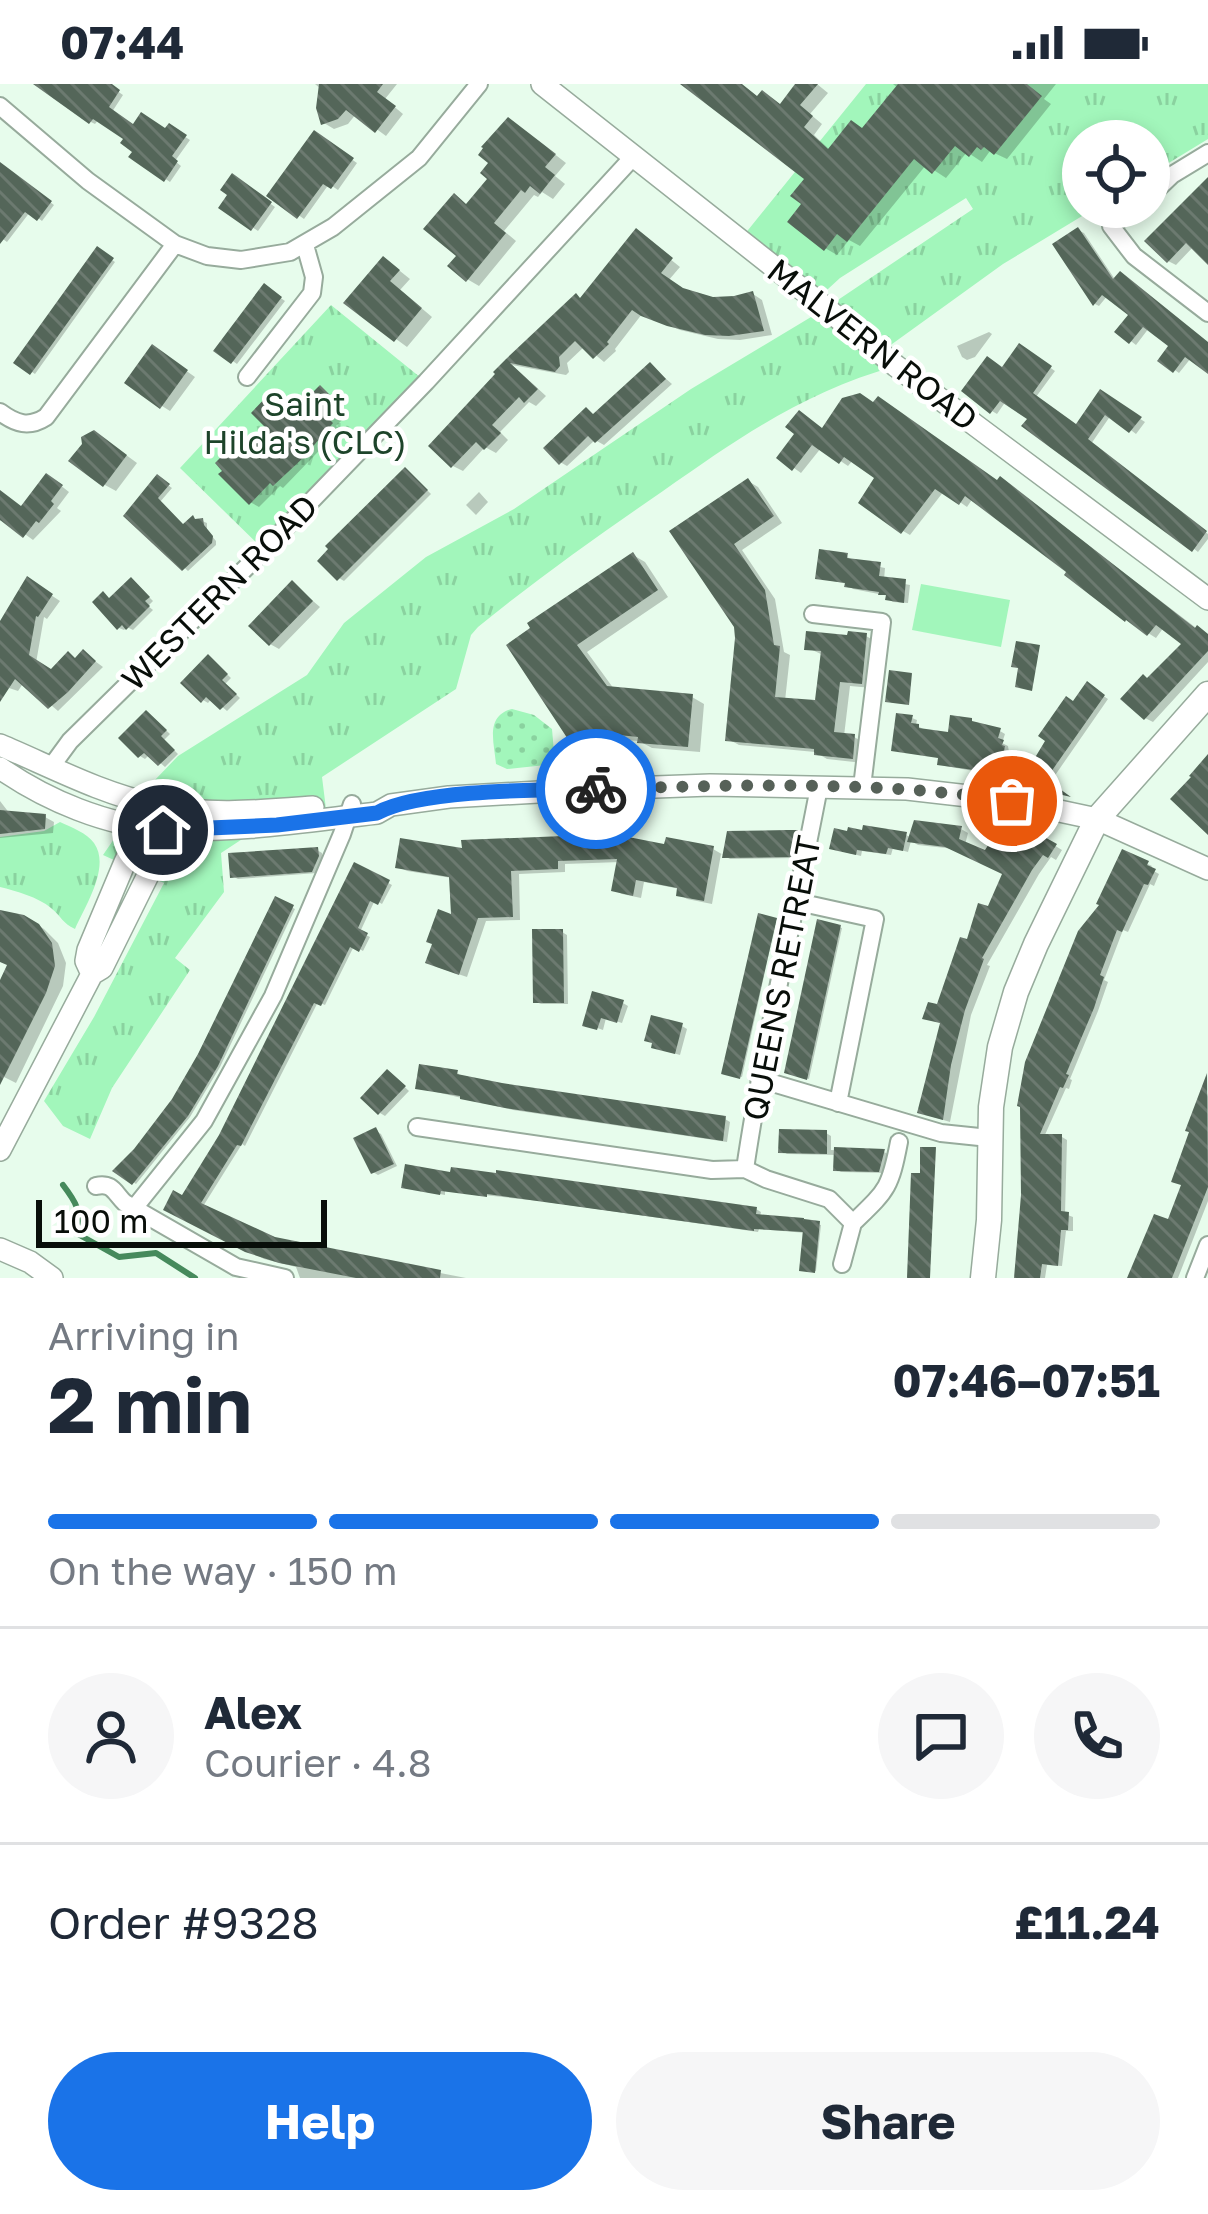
<!DOCTYPE html>
<html lang="en">
<head>
<meta charset="utf-8">
<style>
  body { margin:0; font-family:"Golos Text",sans-serif; background:#f6f6f7; color:#1f2937; height:100vh; display:flex; flex-direction:column; font-size:45px; white-space:nowrap }
  * { box-sizing:border-box; margin:0 }
  p { font-size:39px; color:#747a83 }
  .icon { flex:none; width:66px; height:66px; fill:none; stroke:currentColor; stroke-width:2; stroke-linecap:round; stroke-linejoin:round }
  .map { position:relative; height:1194px; overflow:hidden }
  .drawer { display:flex; flex-direction:column; background:#fff; flex:1 }
  .drawer>* { flex:none }
  .fabs { position:absolute; left:1062px; top:36px; display:grid; gap:24px }
  .fabs a { display:grid; place-items:center; width:108px; height:108px; border-radius:50%; background:#fff; box-shadow:0 6px 18px #0003; font-size:60px }
  .scale { position:absolute; left:36px; bottom:30px; width:291px; box-sizing:border-box; padding-left:12px; border:6px solid #080e09; border-top:0; font-size:33px; line-height:42px; white-space:nowrap; color:#080e09; -webkit-text-stroke:9px #fff; paint-order:stroke }
  .pin { position:absolute; display:grid; place-items:center; width:102px; height:102px; color:#fff; margin:-51px; border:6px solid #fff; border-radius:50%; box-shadow:0 3px 12px #0007 }
  .courier { position:absolute; display:grid; place-items:center; width:120px; height:120px; margin:-60px; border:9px solid #1a73e8; border-radius:50%; background:#fff; color:#222; box-shadow:0 3px 15px #0007 }
  .headline em { font-style:normal; font-weight:700 }
  .headline div { display:flex; flex-direction:column-reverse }
  .headline { display:flex; align-items:center; justify-content:space-between; height:204px; padding:0 48px }
  h1 { font-size:78px; font-weight:700; line-height:90px }
  .bar { display:grid; grid-template-columns:repeat(4,1fr); gap:18px 12px; align-content:center; height:144px; padding:0 48px }
  .bar i { height:15px; border-radius:9px; background:#e0e1e3 }
  .bar .current { background:#1a73e8 }
  .bar p { grid-column:span 4 }
  .line { display:flex; align-items:center; gap:30px; padding:0 48px; border-top:3px solid #e0e1e3 }
  .line div { flex:1 }
  .round { display:grid; place-items:center; flex:none; width:126px; height:126px; border-radius:63px; background:#f6f6f7 }
  .primary-button { display:flex; gap:24px; margin-top:auto; padding:24px 48px }
  .primary-button a { flex:1; height:138px; border-radius:72px; background:#1a73e8; color:#fff; font-size:48px; font-weight:700; line-height:138px; text-align:center }
  .primary-button a+a { background:#f6f6f7; color:#1f2937 }
  .status { display:flex; justify-content:space-between; align-items:center; height:84px; padding:0 60px; background:#fff; direction:ltr }
  .status svg { height:33px; fill:currentColor }
  .map>svg:first-child { display:block }
  .grass { fill:url(#grass-dots) }
  .park { fill:url(#park-tufts) }
  .pitch { fill:#a2f6bb }
  .shadow { fill:#0003 }
  .lines { fill:none; stroke-linecap:round; stroke-linejoin:round }
  .stream { stroke:#468a5c; stroke-width:6 }
  .building { fill:url(#building-back-hatch) }
  .minor-casing { stroke:#97ab9c; stroke-width:20 }
  .tertiary-casing { stroke:#97ab9c; stroke-width:24 }
  .secondary-casing { stroke:#97ab9c; stroke-width:27 }
  .minor { stroke:#fff; stroke-width:16 }
  .tertiary { stroke:#fff; stroke-width:21 }
  .secondary { stroke:#fff; stroke-width:24 }
  .done { stroke:#566158; stroke-width:12; stroke-dasharray:0 21.6 }
  .route { stroke:#1a73e8; stroke-width:15 }
  .labels { text-anchor:middle; dominant-baseline:central; stroke-width:9; stroke-linejoin:round; paint-order:stroke }
  .street-label { font-size:33px; fill:#080e09; stroke:#fff }
  .park-label { font-size:33px; fill:#1d442a; stroke:#fff }
</style>
</head>
<body>
<div class="status"><b>07:44</b><svg viewBox="0 0 49 12"><path d="M0 12V9h3v3zM5 12V6h3v6zM10 12V3h3v9zM15 12V0h3v12zM26 1h20v11H26zM47 4h2v5h-2z"/></svg></div>
<div class="map">
<svg width="1208" height="1194" viewBox="0 0 1208 1194">
  <defs>
    <pattern id="grass-dots" width="8" height="8" patternUnits="userSpaceOnUse" patternTransform="scale(3)"><rect width="8" height="8" fill="#a2f6bb"/><path d="M2 2h.1M6 6h.1" fill="none" stroke="#8ad29f" stroke-width="1.8" stroke-linecap="round"/></pattern>
    <pattern id="park-tufts" width="24" height="20" patternUnits="userSpaceOnUse" patternTransform="scale(3)"><rect width="24" height="20" fill="#a2f6bb"/><path d="M3 7l-1-3M5 7V3M7 7l1-3M15 17l-1-3M17 17v-4M19 17l1-3" fill="none" stroke="#8ad29f"/></pattern>
    <pattern id="building-back-hatch" width="6" height="6" patternUnits="userSpaceOnUse" patternTransform="scale(3)"><rect width="6" height="6" fill="#546659"/><path d="M-1 5l2 2M0 0l6 6M5-1l2 2" fill="none" stroke="#6c7a70"/></pattern>
  </defs>
  <rect width="100%" height="100%" fill="#e7fcec"/>
  <path class="grass" d="M512 625 534 631 552 645 555 680 507 685 496 680C494 658 485 632 512 625Z"/>
  <path class="park" d="M866 0H1208V55L1149 91V57H1083V123H1097L1003 180 881 268 896 282C804 308 740 353 663 407 599 451 537 495 478 543L471 551 456 605 322 693 326 725 279 731 221 769 224 808 175 874 190 886 112 1004 90 1055 63 1042 44 1017 94 933 164 799 103 771 153 698 178 672 307 591 344 539 426 473 514 425 691 305 826 224 973 125 966 114 840 194 816 216 740 156Z
    M331 221 426 298 264 466 180 384Z
    M60 738C71 743 87 749 94 759 111 783 85 822 75 845 62 839 62 833 51 824 38 813 16 807 0 803V753L44 747Z"/>
  <path class="pitch" d="M921 500 1010 516 1001 563 912 546Z"/>
  <path class="shadow" d="M56 0H107L123 11 112 28 134 43 167 48 170 43 190 56 175 77 181 82 170 98 132 72 136 67 127 54 99 35 95 40 91 38Z
    M315 0H397L385 15 403 30 386 52 356 30 348 40 334 45 324 39 321 5Z
    M690 0H741L759 14 782 22 799 0H817L828 9 810 30 822 40 814 51 831 67 863 46 898 4 893 0H1056L1044 15 1051 20 1007 75 990 67 982 78 967 68 946 94 926 81 860 162 849 156 837 171 825 164 805 120 808 95Z
    M521 44 566 79 555 92 565 100 553 115 542 108 538 113 534 111 504 147 516 157 479 202 467 195 460 172 469 122 491 95Z
    M315 50 357 79 338 106 329 100 304 135 270 111Z
    M0 81 54 121 42 137 30 128 7 158 0 153Z
    M233 93 275 123 258 147 223 123 231 110Z
    M1208 107V176L1194 162 1176 181 1168 177Z
    M1078 146 1084 149 1116 197 1208 260V287L1191 274 1179 289 1161 276 1172 261 1149 244 1136 261 1119 248 1133 231 1108 211 1099 222 1095 220Z
    M644 154 680 183 668 197 684 207 713 216 753 210 762 216 772 251 740 256 718 255 680 246 642 230 615 265 616 267 604 278 585 262 567 279 569 288 566 291 512 281 546 312 536 322 529 318 500 348 508 356 496 369 485 363 463 387 453 382 432 362 497 288 582 217Z
    M97 166 115 178 35 290 17 278Z
    M395 183 410 195 400 206 432 233 407 263 347 219Z
    M265 203 285 217 237 280 217 266Z
    M989 248 992 250 975 273 967 276 962 273 957 262Z
    M1020 263 1055 287 1036 313 1077 343 1105 312 1145 338 1136 350 1111 331 1091 360 1208 450V455L1198 468 1006 317 997 330 992 327 1003 287Z
    M161 269 195 293 170 327 162 322Z
    M650 281 672 300 604 361 595 356 567 382 560 378 595 332Z
    M321 305 349 329 336 342 340 345 283 404 280 402 259 423 250 418 236 362 249 371 273 347 270 314 293 333Z
    M823 347 1008 400 1208 553V578L1153 638 1145 634 1148 597 1185 560 1164 543 1156 554 1148 549 973 414 967 423 944 407 910 451 903 447 878 394 853 376 848 382 821 364 801 389 780 374Z
    M107 357 137 379 116 407 105 401Z
    M411 390 431 410 344 497 339 494Z
    M158 394 172 404 160 418 184 443 202 437 207 439V446L216 457V461L188 487 127 431Z
    M55 397 69 408 57 424 61 427 33 456 3 434 0 437V408L22 425Z
    M748 397 758 403 782 439 742 466 775 515 784 568 790 571 785 617 818 620 823 571 808 564 866 552 877 558 872 604 850 602 844 652 854 653 865 659 863 679 827 675 815 668 739 661 728 655 737 542 673 447Z
    M479 408 488 418 476 431 466 421Z
    M633 471 645 478 668 513 587 568 614 605 692 613 704 620 700 668 652 664 639 657 623 656 593 677 581 670 510 561Z
    M847 472 851 477 885 484 884 496 910 501 908 519 893 518 888 515 889 512 853 505 848 500 818 494Z
    M28 496 60 517 47 535 44 533 36 579 52 589 77 576 84 569 103 583 58 627 24 598 18 607 0 601V538Z
    M136 500 153 517 148 522 153 526 133 546 127 543 124 546 119 544 111 517Z
    M293 500 320 523 279 565 270 560Z
    M213 577 231 594 225 600 240 614 227 627 212 614 208 619 203 616Z
    M1087 601 1108 615 1049 700 945 682 940 679 941 674 894 666 912 634 917 636 916 641 923 645 950 651 1000 647 1005 650 1002 659 1008 662 1009 668 1007 678 1032 685Z
    M152 633 170 650 164 656 178 670 165 683 150 670 145 675 140 672Z
    M0 717 10 730 45 733 54 738 53 749 0 754Z
    M916 740 961 745 968 749 965 761 987 770 1021 741 1062 766 1056 776 1051 773 1039 790 987 881 990 882 971 931 950 1038 927 1031 943 940 926 934 939 923 1006 789 955 765 918 761 911 757 908 768 893 764 891 771 862 767 861 772 837 766 906 751 912 754Z
    M797 749 802 752 797 774 730 775 721 770 712 820 687 815 679 810 680 805 644 798 641 814 622 810 614 806 620 778 565 780V788L519 790 520 836 486 837 467 893 437 883 454 834 452 794 407 787 399 783 465 767 667 764 713 765 725 772Z
    M317 766 322 769 323 776 317 789 238 795 232 792Z
    M1124 769 1152 782 1150 785 1159 790 1154 802 1150 800 1128 848 1123 846 1104 896 1108 898 1098 927 1070 995 1072 996 1069 1005 1066 1004 1044 1053H1062L1067 1056 1065 1130 1073 1133V1147H1066L1062 1182 1047 1181 1045 1194H1017L1022 1151 1023 1022Z
    M356 782 392 801 382 820 375 816 360 848 370 853 363 867 354 862 325 921 318 918 245 1062 242 1060 202 1124 286 1159 466 1194H300L296 1183 264 1175 167 1125 183 1114 221 1052Z
    M276 816 295 825 220 983 190 1033 136 1100 117 1087 175 1016Z
    M0 828 31 837 44 845 58 859 66 879 63 902 16 999 0 991V903L11 881 0 876Z
    M776 837 742 993 724 989Z
    M819 839 842 844 809 995 787 988Z
    M562 848 567 851 568 920H541L536 918Z
    M623 919 628 922 622 939 606 934 603 946 586 940Z
    M682 942 687 945 680 971 659 965Z
    M457 988 462 994 725 1035 730 1038 727 1058 513 1026 419 1004Z
    M393 992 409 1007 385 1032 380 1029Z
    M1208 1009V1117L1178 1194H1130L1169 1139 1184 1101Z
    M376 1047 381 1050 397 1082 378 1091 373 1088Z
    M826 1049 831 1052V1066L884 1068 888 1070 884 1089 841 1088 836 1085 837 1071 787 1070 782 1067Z
    M405 1103 756 1125 761 1128 760 1133 821 1141 816 1187 802 1185 806 1149 759 1145 758 1148 540 1117 445 1107V1111Z"/>
  <g class="lines">
    <path class="stream" d="M63 1101C76 1118 82 1127 76 1149L119 1173 156 1169 195 1194"/>
  </g>
  <path class="building" d="M33 0H112L120 6 109 23 133 40 141 28 165 44 169 39 187 51 172 72 178 77 164 98 128 73 132 68 120 59 123 55 93 35 89 40Z
    M319 0H383L377 8 396 22 375 49 346 26 338 35 321 41 316 24Z
    M680 0H742L757 12 762 6 780 20 795 0H818L800 21 813 32 804 43 828 65 851 36 862 44 898 0H1027L1042 12 994 71 984 63 981 66 977 63 969 73 955 62 932 90 914 75 847 158 837 150 824 167 787 138 801 120 790 112 804 95Z
    M508 33 556 70 545 83 555 91 540 110 530 102 525 109 521 106 494 139 506 149 466 198 447 182 456 172 423 145 454 109 466 120 487 95 480 89 488 79 478 71 483 64 481 63Z
    M314 46 354 74 331 105 323 100 297 135 266 112Z
    M0 78 52 117 37 137 25 128 0 160Z
    M232 89 272 118 251 147 218 124 227 111 220 106Z
    M1208 93V181L1186 159 1167 179 1144 157Z
    M1078 143 1113 195 1120 187 1208 258V290L1185 273 1173 289 1157 277 1168 262 1143 243 1129 260 1114 248 1128 231 1102 211 1093 222 1052 160Z
    M636 144 673 174 661 189 683 204 713 213 734 212 753 207 764 247 729 252 705 251 667 242 641 232 632 226 607 258 609 260 593 275 575 257 559 273 560 282 555 288 510 279 538 305 524 319 519 313 492 341 501 349 484 366 476 358 451 384 428 362 495 290 493 288 506 275 576 209 580 214Z
    M97 162 114 174 30 291 13 279Z
    M383 172 400 186 390 197 422 224 394 258 343 219Z
    M264 199 282 213 231 280 213 267Z
    M1019 259 1052 282 1033 309 1076 340 1100 305 1142 333 1129 349 1105 331 1088 355 1207 447 1192 468 1021 342 1027 335 1000 317 990 330 961 307 987 272 1002 283Z
    M152 260 188 286 160 325 124 299Z
    M650 278 666 295 595 359 588 352 559 381 543 364 586 323 593 330Z
    M320 301 342 323 330 336 333 339 303 374 273 402 270 399 249 421 218 390 222 387 215 379 235 359 246 369 269 347 251 329 269 310 290 331Z
    M860 309 873 318 878 312 997 396 1000 392 1195 544 1197 541 1208 550V567L1144 636 1120 615 1143 590 1147 594 1181 560 1156 541 1147 552 1126 536 1125 538 1064 491 1066 488 965 412 959 421 935 405 901 450 858 419 874 394 844 373 839 380 812 361 792 387 776 374 794 350 785 343 799 326 822 344 842 314Z
    M94 346 127 371 103 403 68 377 82 360 81 353Z
    M405 383 428 406 337 497 317 477 328 465 325 462Z
    M46 389 63 401 51 417 54 420 39 439 36 437 23 454 0 436V406L21 422Z
    M157 390 170 400 158 414 183 440 193 431 195 435 203 434 204 441 213 452 212 459 182 487 123 432Z
    M748 394 774 432 734 460 765 506 774 561 780 562 775 613 815 616 821 567 804 566 806 547 847 551 848 547 867 549 862 600 840 598 834 648 855 650 853 675 814 671V665L725 657 735 554 734 543 669 447Z
    M819 465 848 469 847 474 881 478 879 492 906 495 904 519 885 516 886 511H878L879 508 844 503 845 499 815 495Z
    M633 468 658 506 577 561 607 602 693 610 688 663 637 659 638 653 609 650 579 672 506 561 530 544 527 539Z
    M27 492 53 510 38 533 36 532 29 571 51 585 68 567 75 574 83 565 96 577 68 608 48 625 15 595 0 618V537Z
    M131 493 150 513 145 517 150 522 126 546 122 541 117 546 92 518 103 507 109 514Z
    M292 496 313 517 269 562 248 542Z
    M1016 557 1040 561 1032 607 1015 603 1018 584 1011 583Z
    M208 570 228 590 222 596 237 610 220 626 206 613 201 619 180 599Z
    M889 586 912 589 909 621 885 618Z
    M1087 597 1105 611 1046 695 1071 713 972 690 974 686 937 681 938 674 891 667 896 629 913 631 911 639 919 640V644L948 648 950 631 972 634V637L1001 644 998 654 1004 656 1002 661 1005 662 1003 673 1030 682 1045 657 1038 652 1066 612 1073 617Z
    M146 626 167 646 161 652 175 666 158 682 144 669 138 674 118 654Z
    M1208 670V751L1170 715 1191 693 1189 692Z
    M0 726 46 730 45 745 0 750Z
    M1007 732 1057 760 1048 774 1043 771 1032 786 982 874 984 875 965 926 951 981 943 1036 917 1029 940 939 922 935 928 918 937 920 960 853 967 855 978 819 988 822 1002 790 945 763 907 758 914 736 962 742 959 755 985 766Z
    M863 741 907 748 903 767 888 764 886 770 857 766 856 771 829 765 834 744 847 747 848 743 862 746Z
    M788 746H798L792 773 722 774 727 747Z
    M613 750 664 760 666 753 714 762 704 817 676 812 677 804 636 796 633 812 611 807 617 775 558 777V785L511 787 513 833 478 834 459 891 425 879 432 860 426 858 438 825 451 830 449 793 395 784 400 754 462 764 461 756Z
    M318 763 319 772 312 788 230 794 228 769Z
    M1122 765 1149 777 1147 781 1156 785 1148 801 1144 800 1122 848 1117 846 1100 891 1104 893 1094 924 1066 990 1069 991 1063 1004 1060 1003 1040 1050H1062L1061 1127 1069 1128 1068 1146H1061L1058 1182 1042 1180 1040 1194H1014L1021 1111 1020 1023 1017 1022 1025 978 1078 847 1099 821 1096 820Z
    M354 778 390 796 378 821 370 817 358 844 368 849 359 868 350 863 321 922 314 919 241 1062 237 1061 201 1119 275 1153 441 1186 440 1194H356L279 1179 245 1168 163 1126 173 1106 182 1111 219 1051Z
    M275 812 294 821 218 982 188 1032 132 1101 112 1087 134 1065 172 1015 198 970Z
    M0 826 24 831 39 840 52 859 55 882 46 909 0 1001V896L7 881 0 878Z
    M758 829 777 834 740 995 721 990Z
    M817 835 841 841 807 996 784 989Z
    M532 845H563L564 919H533Z
    M592 907 624 916 617 939 601 934 597 946 582 942Z
    M651 931 683 939 675 970 651 964 652 959 644 957Z
    M419 980 458 986 457 990 502 999 726 1032 723 1057 505 1024 460 1015V1012L415 1005Z
    M387 985 406 1002 378 1031 360 1014Z
    M1207 989 1208 1103 1172 1194H1127L1154 1130 1168 1135 1181 1101 1171 1098 1189 1048 1185 1047Z
    M376 1043 394 1080 371 1090 353 1054Z
    M779 1045 827 1046V1070L778 1069Z
    M834 1063 885 1065 879 1088 833 1087Z
    M920 1063H936L930 1194H907L911 1089H920Z
    M405 1080 450 1088 451 1083 496 1089V1086L757 1123 756 1130 804 1134 803 1148 754 1145V1147L487 1110V1113L441 1107 440 1111 401 1104Z
    M804 1135 820 1137 815 1189 799 1187Z"/>
  <g class="lines">
    <g class="minor-casing">
      <path id="minor" d="M0 22 88 97 175 160 207 172 241 176 290 168 333 143 419 74 479 0
        M1149 113 1172 91 1208 69
        M1135 123 1111 142 1134 172 1208 229
        M247 293 312 209 314 193 305 161
        M0 328C16 340 29 344 46 333L175 160
        M813 530 882 538 862 703
        M51 683 70 657 264 466 426 298 634 72
        M798 818 875 835 838 1019
        M759 995 941 1049 989 1054
        M417 1043 712 1086 745 1085 766 1095 829 1115 853 1139C887 1106 890 1105 899 1058
        M745 1085C764 957 795 830 819 703
        M96 1102C113 1098 115 1110 125 1119L236 1183 285 1194
        M135 1123 204 1037 273 912 342 750 352 720
        M842 1180 853 1139
        M1195 1194 1208 1161"/>
    </g>
    <g class="tertiary-casing">
      <path id="tertiary" d="M542 0 826 224 896 282 1208 515
        M0 661C50 682 102 710 156 721 208 732 260 727 313 723
        M0 684C46 716 107 742 164 745 235 749 307 737 377 729L391 721 449 713 574 706 710 701 907 705 1012 717 1097 735 1208 785
        M92 890 86 877 88 866 125 778 148 731
        M0 1066 92 890 102 884 156 775 164 737
        M0 1165 30 1178 52 1194"/>
    </g>
    <g class="secondary-casing">
      <path id="secondary" d="M983 1194 989 1136 991 1023 1000 963 1016 908 1036 860 1097 735 1208 610"/>
    </g>
    <use href="#minor" class="minor"/>
    <use href="#tertiary" class="tertiary"/>
    <use href="#secondary" class="secondary"/>
  </g>
  <g class="lines">
    <path class="done" d="M596 705C735 701 874 696 1012 717"/>
    <path class="route" d="M163 746 277 741 377 729C421 705 543 706 596 705"/>
  </g>
  <g class="labels">
    <g class="street-label">
      <text transform="translate(873 260) rotate(38)">MALVERN ROAD</text>
      <text transform="translate(219 508) rotate(-45)">WESTERN ROAD</text>
      <text transform="translate(781 894) rotate(-79)">QUEENS RETREAT</text>
    </g>
    <g class="park-label">
      <text x="305" y="319">Saint<tspan x="305" dy="38">Hilda's (CLC)</tspan></text>
    </g>
  </g>
</svg>
<div class="fabs">
<a><svg class="icon" aria-label="locate" viewBox="0 0 24 24"><circle cx="12" cy="12" r="6"/><path d="M12 2v4M12 18v4M2 12h4M18 12h4"/></svg></a>
</div>
<div class="scale">100 m</div>
<div class="pin" style="left:1012px;top:717px;background:#ea580c"><svg class="icon" aria-label="bag" viewBox="0 0 24 24"><path d="M5 8h14l-1 12H6zM9 8a3 3 0 0 1 6 0"/></svg></div>
<div class="pin" style="left:163px;top:746px;background:#1f2937"><svg class="icon" aria-label="home" viewBox="0 0 24 24"><path d="M3 11l9-7 9 7M6 9v11h12V9"/></svg></div>
<div class="courier" style="left:596px;top:705px"><svg class="icon" aria-label="bike" viewBox="0 0 24 24"><circle cx="6" cy="16" r="4"/><circle cx="18" cy="16" r="4"/><path d="M6 16l4-8h5l3 8M10 8l3 8H6M13 5h3"/></svg></div>
</div>
<section class="drawer">
<div class="headline"><div><h1>2 min</h1><p>Arriving in</p></div><em>07:46–07:51</em></div>
<div class="bar"><i class="current"></i><i class="current"></i><i class="current"></i><i></i><p>On the way · 150 m</p></div>
<div class="line" style="height:216px"><a class="round"><svg class="icon" aria-label="person" viewBox="0 0 24 24"><circle cx="12" cy="8" r="4"/><path d="M4 21q1-7 8-7t8 7"/></svg></a><div><b>Alex</b><p>Courier · 4.8</p></div><a class="round"><svg class="icon" aria-label="chat" viewBox="0 0 24 24"><path d="M4 5h16v11H9l-5 4z"/></svg></a><a class="round"><svg class="icon" aria-label="phone" viewBox="0 0 24 24"><path d="M5 4h4l2 5-3 2q2 4 5 5l2-3 5 2v4C11 20 4 13 5 4z"/></svg></a></div>
<div class="line" style="height:156px"><div>Order #9328</div><b>£11.24</b></div>
<div class="primary-button"><a>Help</a><a>Share</a></div>
</section>
</body>
</html>
